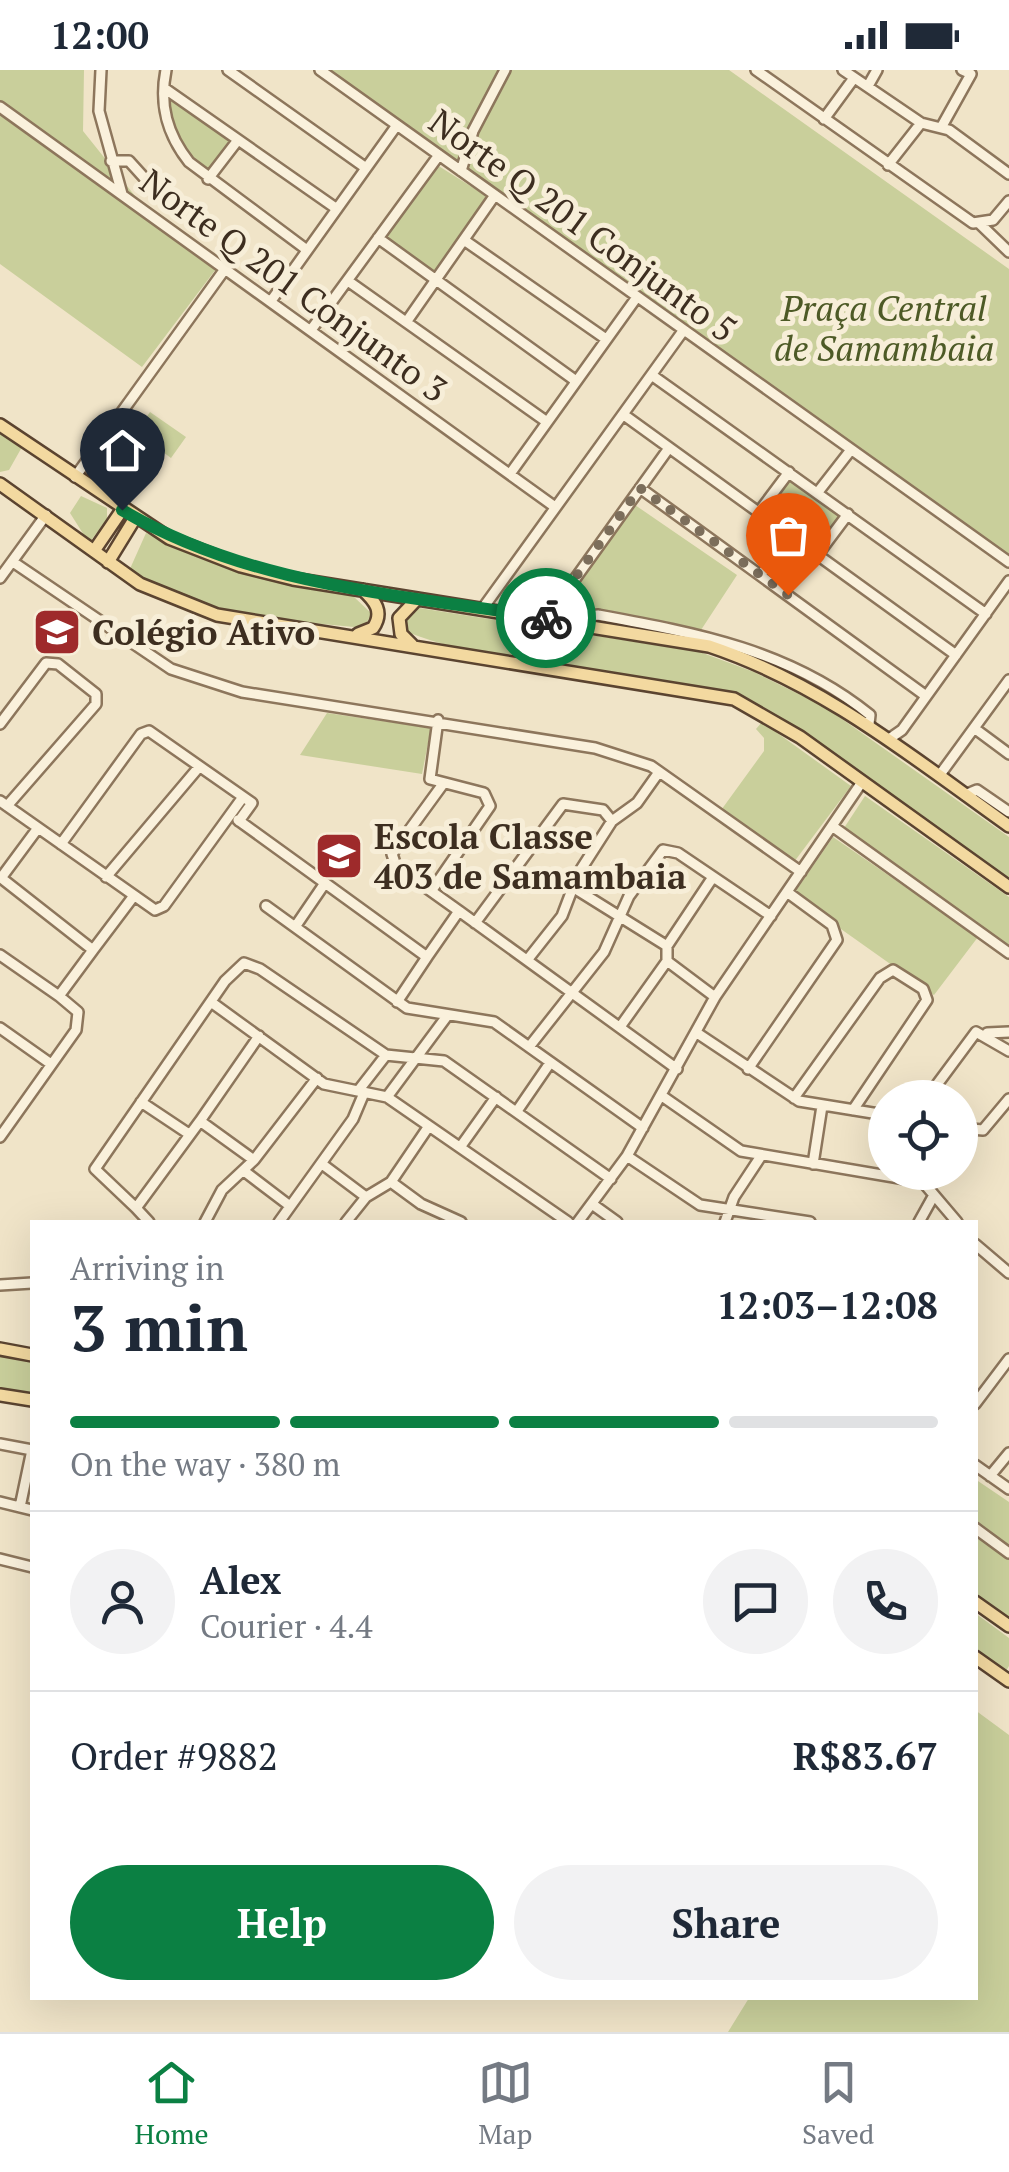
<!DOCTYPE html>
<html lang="en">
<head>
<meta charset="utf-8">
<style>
  body { margin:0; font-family:"PT Serif",serif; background:#f2f2f3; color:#1f2937; height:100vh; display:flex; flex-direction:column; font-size:38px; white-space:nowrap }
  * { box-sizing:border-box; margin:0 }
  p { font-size:32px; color:#747a83 }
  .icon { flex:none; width:55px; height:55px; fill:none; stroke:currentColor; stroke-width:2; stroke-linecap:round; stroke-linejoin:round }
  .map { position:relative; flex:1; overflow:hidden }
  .panel { position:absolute; left:30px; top:1150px; width:948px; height:780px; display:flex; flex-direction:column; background:#fff; border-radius:0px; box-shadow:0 10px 40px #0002 }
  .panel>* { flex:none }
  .tools { position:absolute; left:868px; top:1010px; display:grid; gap:20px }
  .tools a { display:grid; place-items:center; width:110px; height:110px; border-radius:50%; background:#fff; box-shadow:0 10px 40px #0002; font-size:50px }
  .pin { position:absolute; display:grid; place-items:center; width:85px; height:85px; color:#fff; margin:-102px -42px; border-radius:50% 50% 50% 0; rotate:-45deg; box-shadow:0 0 10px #0007 }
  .pin .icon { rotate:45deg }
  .courier { position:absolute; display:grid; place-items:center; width:100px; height:100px; margin:-50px; border:8px solid #0b8043; border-radius:50%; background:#fff; color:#222; box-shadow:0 2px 12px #0007 }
  .overview em { font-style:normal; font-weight:700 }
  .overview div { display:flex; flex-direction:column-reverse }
  .overview { display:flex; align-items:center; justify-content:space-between; height:170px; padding:0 40px }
  h1 { font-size:65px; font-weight:700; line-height:75px }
  .bar { display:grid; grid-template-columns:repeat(4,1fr); gap:15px 10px; align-content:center; height:120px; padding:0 40px }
  .bar i { height:12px; border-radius:8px; background:#e0e1e3 }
  .bar .active { background:#0b8043 }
  .bar p { grid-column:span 4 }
  .line { display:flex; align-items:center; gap:25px; padding:0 40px; border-top:2px solid #e0e1e3 }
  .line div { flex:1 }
  .round { display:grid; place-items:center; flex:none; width:105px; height:105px; border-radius:52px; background:#f2f2f3 }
  .primary-button { display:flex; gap:20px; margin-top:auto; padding:20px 40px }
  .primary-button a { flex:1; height:115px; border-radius:60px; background:#0b8043; color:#fff; font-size:40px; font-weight:700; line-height:115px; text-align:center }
  .primary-button a+a { background:#f2f2f3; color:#1f2937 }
  .status { display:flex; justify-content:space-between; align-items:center; height:70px; padding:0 50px; background:#fff; direction:ltr }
  .status svg { height:28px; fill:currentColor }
  .dock { display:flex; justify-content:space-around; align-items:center; height:140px; border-top:2px solid #e0e1e3; background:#fff; font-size:28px; color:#747a83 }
  .dock a { display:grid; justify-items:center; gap:5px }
  .dock .active { color:#0b8043 }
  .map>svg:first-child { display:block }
  .green { fill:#c9cf9b }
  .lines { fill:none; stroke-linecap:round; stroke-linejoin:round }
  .minor-casing { stroke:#8d765c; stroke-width:14 }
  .major-casing { stroke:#5b4430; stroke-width:16 }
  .minor { stroke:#faf1dc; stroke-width:9 }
  .major { stroke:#f3d9a0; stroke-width:11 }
  .done { stroke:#7c6e5b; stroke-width:10; stroke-dasharray:0 18 }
  .route { stroke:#0b8043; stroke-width:12 }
  .labels { text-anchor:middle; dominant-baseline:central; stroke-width:10; stroke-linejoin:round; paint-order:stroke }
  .street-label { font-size:35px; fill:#3d2e20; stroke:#f7eed8 }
  .park-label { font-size:35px; font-style:italic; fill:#4d5a26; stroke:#f7eed8 }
  .poi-label { font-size:35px; font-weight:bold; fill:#3d2e20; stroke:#f7eed8; text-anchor:start }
</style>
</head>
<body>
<div class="status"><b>12:00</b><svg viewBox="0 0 49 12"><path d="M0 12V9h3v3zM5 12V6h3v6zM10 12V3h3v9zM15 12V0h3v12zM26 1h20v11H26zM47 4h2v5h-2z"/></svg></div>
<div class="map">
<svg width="1009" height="1962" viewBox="0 0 1009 1962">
  <rect width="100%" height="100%" fill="#f0e4c8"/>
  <path class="green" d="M0 0H84L83 61 139 131 216 199 142 297 0 194Z
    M318 0H729L1009 199V498Z
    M160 11 245 68 211 116C169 88 160 59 160 11Z
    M437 95 488 127 433 205 384 168Z
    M150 342 186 367 171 388 136 362Z
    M0 361 22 377 9 400 0 402Z
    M789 398 854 443 820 489 754 445Z
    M81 426 107 438V449L89 473 70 443Z
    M635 435 737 505 701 560 559 536Z
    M146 463 237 500 353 526 372 544 365 555 354 557C269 548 203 549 129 501Z
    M419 538 700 582 754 602 825 637 1009 767V812L748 628C637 596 514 603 407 562L403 550 408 542Z
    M327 643 431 658 422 704 300 685Z
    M762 652 851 716 794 792 719 743 764 681V668L756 659Z
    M865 726 1009 827V880L844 758Z
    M833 767 978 867 934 925 793 825Z
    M0 1283 32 1288V1325L0 1320Z
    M975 1409 1009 1432V1555L975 1531Z
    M975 1543 1009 1568V1596L1004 1604 975 1583Z
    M975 1640 1009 1665V1962H728L749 1928H975Z"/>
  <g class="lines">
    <g class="minor-casing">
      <path id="minor" d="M101 0 99 41 122 124
        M166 0C159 35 167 64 189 92L307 180
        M228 0 366 98
        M320 0 1009 492
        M756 0 973 153 993 150 1009 131
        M843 0 921 53 949 60 1009 104
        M868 16 877 0
        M164 18 337 139
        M0 37 555 437
        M824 49 854 8
        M942 56 971 4 962 0
        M111 91H129L167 133
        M888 95 921 53
        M461 101 473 61 505 0
        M208 109 238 70
        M980 154 1009 182
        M378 168 576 311
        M464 170 606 269
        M348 211 547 352
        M271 231 397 55
        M407 251 495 125
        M311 260 439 85
        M653 306 986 544
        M624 345 956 585
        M510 404 637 227
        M75 407 225 199
        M640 418 926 626
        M818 422 850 381
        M759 442 789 402
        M818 484 848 444
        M13 492 171 599 242 622 595 678 651 696 801 802
        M761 505 789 464
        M0 508 46 445
        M483 538 683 261
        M547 548 669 378
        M579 554 588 546 598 545C696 563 790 580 870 645L869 654
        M0 654 46 593 58 594 96 624V634L7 736
        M974 658 1009 684
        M889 669 902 660 1009 511
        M939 706 1009 610
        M443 714 392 784 396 796 459 841
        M965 725 977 720 1009 742
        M0 731 155 840 164 836 243 727
        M238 750 325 813
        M832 756 1009 883
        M61 774 141 664 149 661 252 733 239 751
        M0 807 93 880 133 827
        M106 807 199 697
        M1 808 38 758
        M574 818 667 876V891L715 927
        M432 820 490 736 484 723 430 709 438 650
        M266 836 407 938 494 952 643 1058
        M475 853 563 734 603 740 612 751 637 733 659 702
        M295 857 325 813 427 887 459 841 677 999
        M667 876 713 807
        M0 885 59 926
        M528 889 562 846 578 804 612 751
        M211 932 324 1014 387 1027 447 946
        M397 932 427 887
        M620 957 667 891
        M0 958 51 994
        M697 963 799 1031 885 1045
        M987 963 1009 962
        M529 977 604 882 629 826 663 780 678 783 771 846
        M748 999 837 870 832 855 787 822
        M358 1021 386 985
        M662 1026 741 1081 923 1112 957 1152
        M387 1027 568 1152
        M794 1028 880 908 893 900 923 919 927 930 853 1040
        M927 1028 976 962 1009 981
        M141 1032 189 1064
        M517 1041 550 993
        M200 1051 259 966
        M429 1056 391 1112 421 1134 461 1152
        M960 1058 983 1060 1009 1029
        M0 1067 76 960 78 942 59 926 93 880
        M461 1076 496 1027
        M627 1086 700 1135 810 1152
        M254 1090 317 1008
        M322 1094 366 1127
        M813 1094 822 1036
        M244 1101 290 1136
        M592 1134 617 1152
        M136 1138 149 1152
        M205 1152 222 1120 254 1090 200 1051 136 1138 95 1099 225 911 244 893 260 899 386 985 444 991 611 1109
        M279 1152 353 1049 364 1023
        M346 1152 366 1127 391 1112
        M578 1152 627 1086 715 927 862 712
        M725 1152 734 1127 761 1086
        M919 1152 934 1125
        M975 1174 1009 1203
        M0 1215 32 1213
        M975 1334 1009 1289
        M0 1374 32 1380
        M975 1395 1009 1419
        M990 1406 1009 1383
        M0 1432 32 1440
        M20 1437 32 1380
        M975 1458 1009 1483
        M0 1489 32 1497"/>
    </g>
    <g class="major-casing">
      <path id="major" d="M0 355 169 468 241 496 293 509 709 576C823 614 912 687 1009 756
        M0 414 140 514 217 545 734 629 800 667 1009 817
        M94 481 122 440
        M108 492 135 448
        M358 564 373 558C384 542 375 531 363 520
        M412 575 401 564 399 548 417 529
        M0 1279 32 1285
        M0 1325 32 1330
        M975 1532 1009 1556
        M975 1587 1009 1611"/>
    </g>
    <use href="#minor" class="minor"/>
    <use href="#major" class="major"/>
  </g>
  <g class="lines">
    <path class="done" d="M546 548 640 418 788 525"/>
    <path class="route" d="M122 440C252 517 401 524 546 548"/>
  </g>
  <defs>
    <g id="school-square" transform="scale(2.5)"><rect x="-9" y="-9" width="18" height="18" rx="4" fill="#9e2a2b" stroke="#f7eed8"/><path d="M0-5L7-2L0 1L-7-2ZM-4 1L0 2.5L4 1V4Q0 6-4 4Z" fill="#fff"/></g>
  </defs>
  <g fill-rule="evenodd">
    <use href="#school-square" x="57" y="562"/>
    <use href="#school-square" x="339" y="786"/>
  </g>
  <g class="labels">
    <g class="street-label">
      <text transform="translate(583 155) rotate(36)">Norte Q 201 Conjunto 5</text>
      <text transform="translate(294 215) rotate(36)">Norte Q 201 Conjunto 3</text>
    </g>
    <g class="park-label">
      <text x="884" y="238">Praça Central<tspan x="884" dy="40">de Samambaia</tspan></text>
    </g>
    <g class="poi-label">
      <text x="92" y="562">Colégio Ativo</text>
      <text x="374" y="766">Escola Classe<tspan x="374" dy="40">403 de Samambaia</tspan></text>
    </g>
  </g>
</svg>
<div class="tools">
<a><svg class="icon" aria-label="locate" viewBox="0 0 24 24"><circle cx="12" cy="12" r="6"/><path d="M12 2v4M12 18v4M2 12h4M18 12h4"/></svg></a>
</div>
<div class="pin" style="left:788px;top:525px;background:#ea580c"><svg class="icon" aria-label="bag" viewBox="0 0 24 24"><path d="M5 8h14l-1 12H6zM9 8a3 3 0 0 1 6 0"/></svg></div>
<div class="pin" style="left:122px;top:440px;background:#1f2937"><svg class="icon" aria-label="home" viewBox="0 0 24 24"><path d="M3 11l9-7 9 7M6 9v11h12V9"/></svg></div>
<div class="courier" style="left:546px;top:548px"><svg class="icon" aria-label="bike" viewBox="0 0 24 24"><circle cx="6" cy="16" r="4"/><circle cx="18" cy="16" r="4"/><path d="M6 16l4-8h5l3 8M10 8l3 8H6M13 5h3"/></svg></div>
<section class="panel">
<div class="overview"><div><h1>3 min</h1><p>Arriving in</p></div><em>12:03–12:08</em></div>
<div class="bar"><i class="active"></i><i class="active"></i><i class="active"></i><i></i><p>On the way · 380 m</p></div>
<div class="line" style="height:180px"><a class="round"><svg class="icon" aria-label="person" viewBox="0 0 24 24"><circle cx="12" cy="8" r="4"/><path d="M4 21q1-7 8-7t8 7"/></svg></a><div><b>Alex</b><p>Courier · 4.4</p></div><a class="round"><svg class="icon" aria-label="chat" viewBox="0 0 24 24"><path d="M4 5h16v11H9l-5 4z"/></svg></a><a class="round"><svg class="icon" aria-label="phone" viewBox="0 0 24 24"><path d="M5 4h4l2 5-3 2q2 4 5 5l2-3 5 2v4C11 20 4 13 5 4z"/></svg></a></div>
<div class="line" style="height:130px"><div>Order #9882</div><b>R$83.67</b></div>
<div class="primary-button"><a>Help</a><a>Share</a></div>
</section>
</div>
<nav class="dock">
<a class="active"><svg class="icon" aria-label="home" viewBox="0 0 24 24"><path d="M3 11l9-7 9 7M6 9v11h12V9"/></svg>Home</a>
<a><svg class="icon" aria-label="map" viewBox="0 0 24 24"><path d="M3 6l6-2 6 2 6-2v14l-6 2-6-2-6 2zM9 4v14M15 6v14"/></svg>Map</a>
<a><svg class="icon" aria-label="saved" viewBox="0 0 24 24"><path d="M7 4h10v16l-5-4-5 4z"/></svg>Saved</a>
</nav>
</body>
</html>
